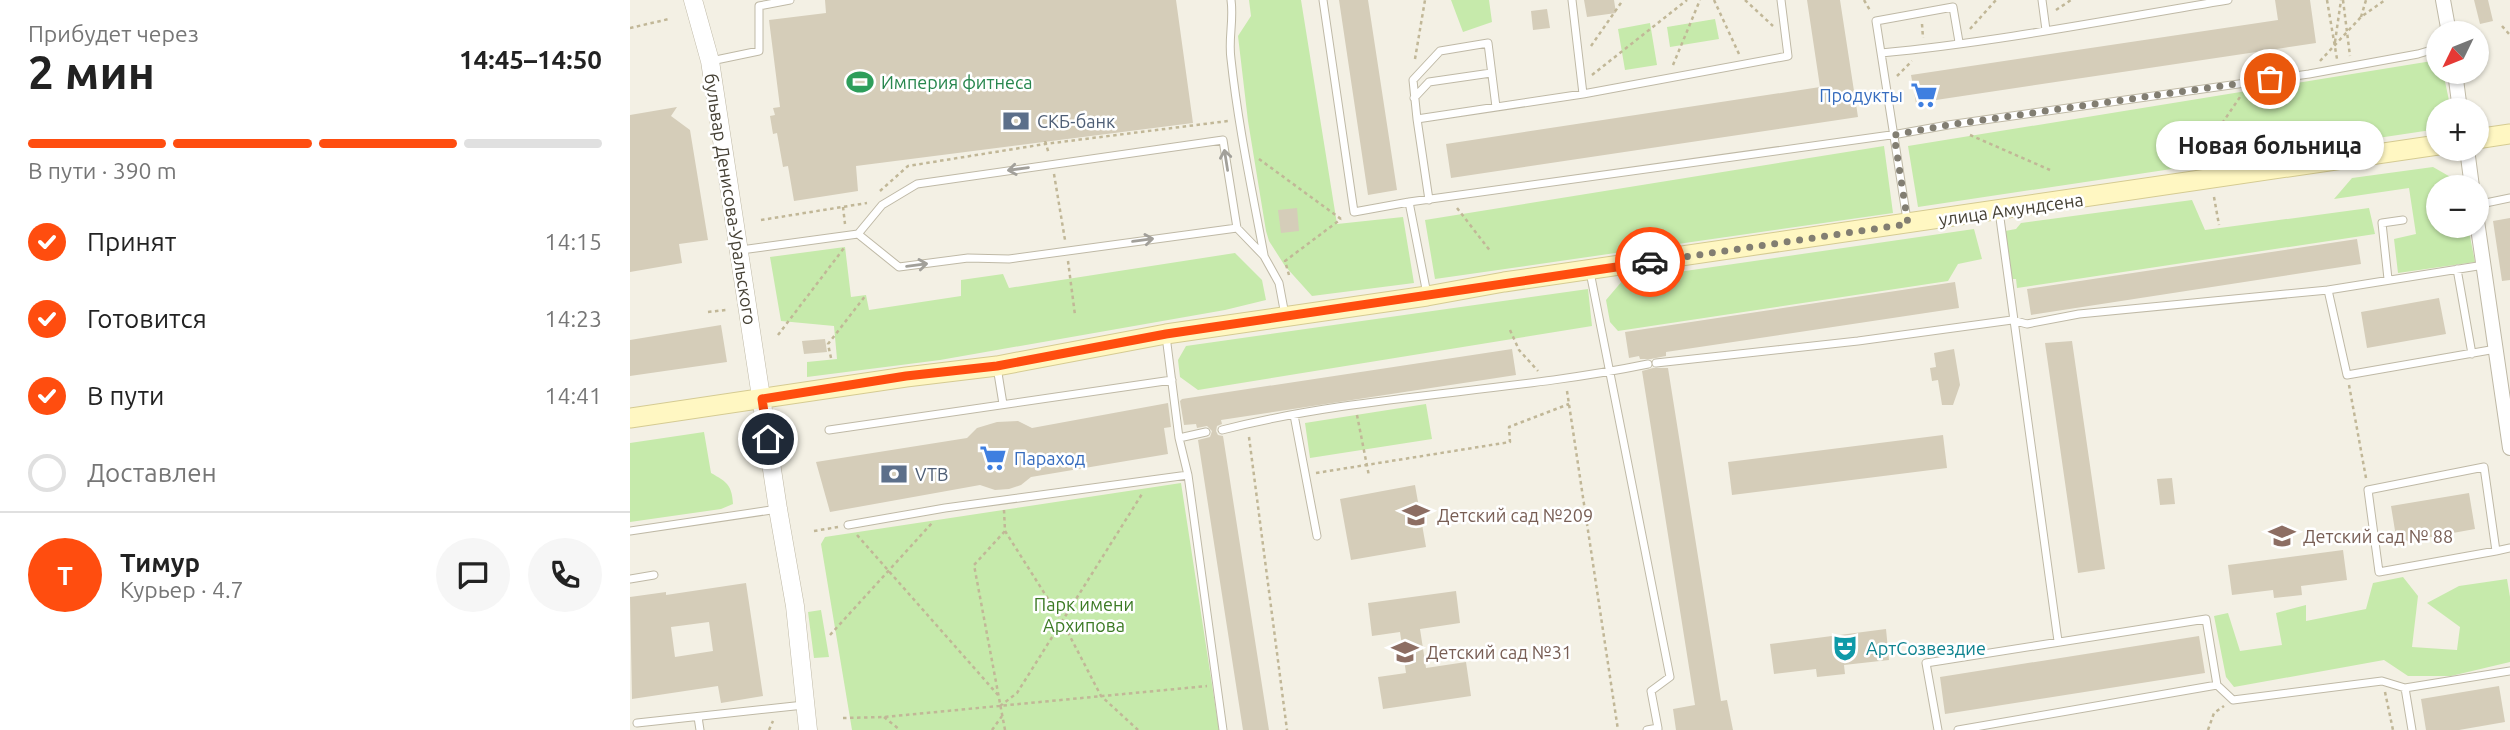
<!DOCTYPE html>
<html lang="ru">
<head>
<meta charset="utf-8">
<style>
  body { margin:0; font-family:Ubuntu,sans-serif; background:#f6f6f6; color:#222; height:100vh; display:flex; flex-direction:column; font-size:26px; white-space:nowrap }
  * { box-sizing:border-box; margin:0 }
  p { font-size:23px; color:#767676 }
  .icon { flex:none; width:38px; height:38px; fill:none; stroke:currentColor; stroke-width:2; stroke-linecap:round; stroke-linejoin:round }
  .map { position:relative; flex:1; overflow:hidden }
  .sheet { display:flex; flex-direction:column; background:#fff; width:630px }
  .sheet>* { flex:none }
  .needle { width:46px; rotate:227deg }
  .fabs { position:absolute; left:1796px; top:21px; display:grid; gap:14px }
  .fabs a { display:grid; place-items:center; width:63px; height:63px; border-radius:50%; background:#fff; box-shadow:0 2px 5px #0004; font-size:35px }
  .pin { position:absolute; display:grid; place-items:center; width:60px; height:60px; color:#fff; margin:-30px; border:4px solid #fff; border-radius:50%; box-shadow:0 2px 7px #0007 }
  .courier { position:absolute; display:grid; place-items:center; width:70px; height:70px; margin:-35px; border:5px solid #ff4d0f; border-radius:50%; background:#fff; color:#222; box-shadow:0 2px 9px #0007 }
  .bubble { position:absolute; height:49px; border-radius:24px; background:#fff; box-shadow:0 2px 5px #0004; font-size:23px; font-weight:700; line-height:49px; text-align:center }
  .summary em { font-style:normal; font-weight:700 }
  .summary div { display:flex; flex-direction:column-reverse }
  .summary { display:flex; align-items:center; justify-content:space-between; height:119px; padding:0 28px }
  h1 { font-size:46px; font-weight:700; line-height:52px }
  .bar { display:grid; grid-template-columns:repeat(4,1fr); gap:10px 7px; align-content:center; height:84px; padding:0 28px }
  .bar i { height:9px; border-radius:5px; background:#e0e0e0 }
  .bar .on { background:#ff4d0f }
  .bar p { grid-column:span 4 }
  .line { display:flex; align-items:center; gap:18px; padding:0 28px; border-top:2px solid #e0e0e0 }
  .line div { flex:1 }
  .round { display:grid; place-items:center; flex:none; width:74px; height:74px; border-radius:37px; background:#f6f6f6 }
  ol { padding:0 28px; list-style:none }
  li { display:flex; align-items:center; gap:21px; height:77px }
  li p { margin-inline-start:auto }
  li .icon { padding:7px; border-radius:50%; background:#ff4d0f; color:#fff; stroke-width:4 }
  li:last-child { color:#767676 }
  li i { width:38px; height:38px; border:4px solid #e0e0e0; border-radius:50% }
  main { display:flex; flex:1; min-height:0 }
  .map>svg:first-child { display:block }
  .green { fill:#c6eaab }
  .building { fill:#d5cdb9; fill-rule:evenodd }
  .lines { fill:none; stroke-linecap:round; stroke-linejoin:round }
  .service-casing { stroke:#bfb9a6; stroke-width:9 }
  .minor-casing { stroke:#bfb9a6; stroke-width:16 }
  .tertiary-casing { stroke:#bfb9a6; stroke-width:19 }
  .secondary-casing { stroke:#d5cb92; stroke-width:21 }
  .path { stroke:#c1b797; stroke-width:2.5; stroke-dasharray:3.5 3.5; stroke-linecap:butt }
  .service { stroke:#fff; stroke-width:7 }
  .minor { stroke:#fff; stroke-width:14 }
  .tertiary { stroke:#fff; stroke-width:18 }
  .secondary { stroke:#fff7c2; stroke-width:19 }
  .oneway { stroke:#a2a09a }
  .done { stroke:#827e72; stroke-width:7; stroke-dasharray:0 12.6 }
  .route { stroke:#ff4d0f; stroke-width:9 }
  .labels { text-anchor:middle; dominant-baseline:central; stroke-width:5; stroke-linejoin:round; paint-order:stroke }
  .leisure-label { font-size:18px; fill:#27864d; stroke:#fff; text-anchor:start }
  .shop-label { font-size:18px; fill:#366cbe; stroke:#fff; text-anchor:end }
  .service-label { font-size:18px; fill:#4e5e75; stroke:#fff; text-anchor:start }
  .street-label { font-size:18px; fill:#454034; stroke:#fff }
  .education-label { font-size:18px; fill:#785e54; stroke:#fff; text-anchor:start }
  .park-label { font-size:18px; fill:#3c7a25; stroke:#fff }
  .culture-label { font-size:18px; fill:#0d838f; stroke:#fff; text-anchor:start }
</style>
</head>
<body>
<main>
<section class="sheet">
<div class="summary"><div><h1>2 мин</h1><p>Прибудет через</p></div><em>14:45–14:50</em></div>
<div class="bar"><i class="on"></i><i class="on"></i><i class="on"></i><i></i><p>В пути · 390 m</p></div>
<ol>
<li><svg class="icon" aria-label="check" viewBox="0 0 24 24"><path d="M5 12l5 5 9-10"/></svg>Принят<p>14:15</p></li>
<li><svg class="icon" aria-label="check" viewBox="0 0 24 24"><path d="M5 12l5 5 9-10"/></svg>Готовится<p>14:23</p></li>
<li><svg class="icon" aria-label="check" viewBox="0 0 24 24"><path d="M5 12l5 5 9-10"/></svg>В пути<p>14:41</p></li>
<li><i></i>Доставлен</li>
</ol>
<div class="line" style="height:126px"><b class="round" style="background:#ff4d0f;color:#fff">Т</b><div><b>Тимур</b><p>Курьер · 4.7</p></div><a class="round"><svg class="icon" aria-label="chat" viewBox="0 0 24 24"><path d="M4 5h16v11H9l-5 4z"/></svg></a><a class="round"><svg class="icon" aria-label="phone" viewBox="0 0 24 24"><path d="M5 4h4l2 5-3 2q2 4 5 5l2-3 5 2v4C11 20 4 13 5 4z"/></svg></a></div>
</section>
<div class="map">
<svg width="1880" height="730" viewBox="0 0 1880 730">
  <rect width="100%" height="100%" fill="#f3f0e4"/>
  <path class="green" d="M619 0H671L707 224 773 217 784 283 682 296 655 266 639 241 636 231 618 121 608 36 621 16Z
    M821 0H859L862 22 833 32Z
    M1085 19 1089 39 1040 47 1037 27Z
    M1020 23 1027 65 995 70 988 29Z
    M1808 60V72H1813L1821 110H1808V129L1288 207 1278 146Z
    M1254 146 1263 213 805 279 795 220Z
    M1803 167 1824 179 1828 187H1808V226H1838L1845 262 1768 273 1764 239 1786 234 1779 188 1704 199 1722 178Z
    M1562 200 1575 230 1739 208 1745 234 1387 288 1386 279H1382L1375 231 1386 229 1391 223Z
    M1344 229 1352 259 1328 264 1318 281 988 331 980 322 976 300 993 280Z
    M215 247 221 297 236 295 239 310 331 296V280L373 274 379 288 605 253 632 280 636 300 595 310 310 360 177 377V362L207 359 204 326 151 321 140 257Z
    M958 289 962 326 568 390 550 377 548 360 556 346Z
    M796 404 802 439 680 458 675 423Z
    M74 432 81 473C97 482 102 485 103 504L91 509 0 522V443Z
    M551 483 589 730H222L191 544 195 537Z
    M1773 577 1788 596 1782 647 1827 650 1830 627 1797 603 1829 586 1877 579 1880 597V662L1821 676H1778L1754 660 1604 687 1596 677 1584 616 1598 613 1610 651 1652 645 1646 613 1676 605V621L1736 609 1743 583Z
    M191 610 199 657 184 658 178 612Z"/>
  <path class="building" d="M195 0H546L563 123 226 166 228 191 164 201 158 166 153 167 147 133 143 134 140 116 145 115 143 108 150 107 139 20 196 13Z
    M709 0H738L767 190 738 195Z
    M954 0H984L986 13 957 17Z
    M1177 0H1210L1228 117 821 178 816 144 1190 87Z
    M1645 0H1680L1686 43 1286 103 1281 75 1648 20Z
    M1844 0H1858L1863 21 1850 24Z
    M917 9 920 28 903 30 901 11Z
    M47 107 41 116 60 130 78 240 49 244 52 263 0 272V115Z
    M667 208 669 231 651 233 648 210Z
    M1880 218V280L1872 281 1863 221Z
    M1727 239 1731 264 1401 315 1397 289Z
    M1325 282 1329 308 1036 352V356L1021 359H1010L1009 356 999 358 995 332Z
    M1809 298 1816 334 1737 348 1731 312Z
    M91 325 97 362 0 376V340Z
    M195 339 197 352 174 354 172 341Z
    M1442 341 1475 569 1448 573 1415 343Z
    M882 349 886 375 591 420 592 424 587 426 586 431 588 435 593 436 639 730H613L568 440 580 437 582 431 577 426 567 428 566 424 554 425 550 401 552 399Z
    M1324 349 1330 385 1323 405H1312L1308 380 1302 381 1300 368 1306 367 1304 353Z
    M1023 368H1038L1091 701 1097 700 1103 730H1046L1043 709 1065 705 1012 371Z
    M538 403 541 427 534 428 538 454 401 477 391 485 379 489 365 490 350 485 200 512 186 462 337 438 347 428 367 422 388 421 402 428Z
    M1313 435 1317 468 1102 495 1098 462Z
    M1542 478 1545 504 1530 505 1527 479Z
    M785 485 796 547 721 560 710 499Z
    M1839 493 1845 529 1767 543 1761 506Z
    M1713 550 1717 580 1671 586 1672 595 1644 598 1643 590 1602 595 1598 565Z
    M116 583 133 696 91 703 88 686 2 699 0 597 36 592V595ZM79 622 83 651 45 657 41 627Z
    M826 591 830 623 790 629 796 668 836 662 841 696 753 709 748 677 776 673 770 632 742 636 738 603Z
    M1256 629 1259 660 1214 665 1215 674 1187 677 1186 669 1144 674 1140 644Z
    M1569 636 1575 673 1315 714 1310 677Z
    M1869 686 1875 722 1829 730H1796L1791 699Z"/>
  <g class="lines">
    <g class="service-casing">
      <path id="service" d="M601 0C604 20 598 39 601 59 608 125 622 190 634 255
        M693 0 724 212 779 202
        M942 0 953 94
        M1412 0 1416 30
        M1251 53 1246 21 1323 7 1329 42
        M81 61 129 51V6L160 0
        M784 98 799 82 861 73
        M787 119 783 80 810 51 858 43 866 107
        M799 200 787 119 953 94 1158 56 1151 0
        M1846 205 1880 198
        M1369 211 1428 641
        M1277 220 1251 53C1367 42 1483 19 1598 0
        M607 228 379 259 338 258 269 267 228 234 252 205 287 184 593 140 607 228 634 256 649 283 655 315
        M111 250 228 234
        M1827 269 1842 354
        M960 272 1040 677 1021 691 1028 728
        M1758 279 1752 223 1773 220
        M1698 290 1717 375 1866 349
        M797 294 779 202 1268 134 1318 125 1679 74 1788 54 1808 48
        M536 336 549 438 558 475 593 730
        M1026 363 1228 341 1382 320 1397 324 1449 314 1698 290 1854 265
        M367 367 373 404
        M664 415 687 536
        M199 430 542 380
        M592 430C732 394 878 393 1018 364
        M549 438 576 432
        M218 525 315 508 558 475
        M0 531 148 509
        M1866 551 1854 467 1738 490 1749 572 1866 551 1880 548
        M0 579 24 575
        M1587 685 1603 700 1752 681 1775 688
        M68 717 70 730
        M7 723 174 705
        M1017 730 1028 728V730
        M1308 730 1296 663 1576 619 1587 685 1328 730
        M1782 730 1775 688 1880 671"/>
    </g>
    <g class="minor-casing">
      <path id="minor" d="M1813 0 1819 33
        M1825 72 1830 110
        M1837 149 1842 187
        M1846 214 1880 448"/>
    </g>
    <g class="tertiary-casing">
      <path id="tertiary" d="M63 0 80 61 148 509 165 606 178 730"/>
    </g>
    <g class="secondary-casing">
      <path id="secondary" d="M1846 139 1880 134
        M0 418 276 377 367 366 536 334 797 296 874 282 1808 145"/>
    </g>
    <path class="path" d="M1084 0 1109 54
      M1115 0 1143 26
      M1234 0 1241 12
      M1697 0 1707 59
      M1713 0 1720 56
      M1426 10 1441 0
      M1731 17 1736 0
      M1292 24 1293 38
      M1872 26 1880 35
      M0 28 39 19
      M1340 29 1366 0
      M1705 42 1711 0
      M961 46 993 0
      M785 59 795 0
      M1690 61 1731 17 1755 0
      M1043 65 1070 0
      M962 75 1057 0
      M1267 76 1282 61
      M1340 135 1420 170
      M415 141 419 154
      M629 159 711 219
      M1578 160 1576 147 1610 97
      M424 174 435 240
      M250 191 278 166 415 144 598 121
      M1584 197 1589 225
      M213 207 215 224
      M827 208 861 252
      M131 220 237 203
      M438 261 445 315
      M659 275 655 261 711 219
      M78 312 96 310
      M880 330 889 350 908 371
      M148 335 214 248
      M201 358 198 344 236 295
      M1719 385 1736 478
      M937 391 988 730
      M727 415 739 476
      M619 437 657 730
      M686 473 880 442 879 427 939 404
      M374 510 375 531 432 621 471 696 508 730
      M184 531 208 527
      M227 535 368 695
      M200 635 302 523
      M1755 692 1763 730
      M370 706 387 693 512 494
      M254 717 270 730
      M213 718 254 717 577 686
      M139 730 143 721
      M362 730 372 716
      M375 730 344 565 375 531
      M1578 730 1584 713 1594 706"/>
    <use href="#service" class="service"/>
    <use href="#minor" class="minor"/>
    <use href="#tertiary" class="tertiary"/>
    <use href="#secondary" class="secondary"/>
  </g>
  <defs><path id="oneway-shaft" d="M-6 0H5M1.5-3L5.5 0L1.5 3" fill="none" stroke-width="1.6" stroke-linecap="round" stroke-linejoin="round" transform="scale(1.75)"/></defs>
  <g class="oneway">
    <use href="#oneway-shaft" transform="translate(596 160) rotate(-99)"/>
    <use href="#oneway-shaft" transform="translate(388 169) rotate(172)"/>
    <use href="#oneway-shaft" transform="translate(513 240) rotate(-8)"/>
    <use href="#oneway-shaft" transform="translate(287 265) rotate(-7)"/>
  </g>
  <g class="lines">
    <path class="done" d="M1020 262 1278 224 1264 135 1318 125 1640 79"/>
    <path class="route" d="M138 439 132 399 276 376 367 366 536 334 1020 262"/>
  </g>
  <defs>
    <g id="stadium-bare" transform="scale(2.1)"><path d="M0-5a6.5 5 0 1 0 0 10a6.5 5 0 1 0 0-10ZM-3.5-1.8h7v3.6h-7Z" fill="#2e9e5b" stroke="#fff" stroke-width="2.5" paint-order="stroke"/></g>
    <g id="supermarket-bare" transform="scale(2.1)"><path d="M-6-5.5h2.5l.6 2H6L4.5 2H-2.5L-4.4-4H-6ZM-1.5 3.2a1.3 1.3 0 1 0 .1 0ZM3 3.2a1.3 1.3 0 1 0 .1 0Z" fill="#3f7fe0" stroke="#fff" stroke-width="2.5" paint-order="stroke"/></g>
    <g id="bank-bare" transform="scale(2.1)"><path d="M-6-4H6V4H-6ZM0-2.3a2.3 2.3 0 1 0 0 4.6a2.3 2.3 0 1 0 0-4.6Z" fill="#5c6f8a" stroke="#fff" stroke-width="2.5" paint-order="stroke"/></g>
    <g id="school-bare" transform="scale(2.1)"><path d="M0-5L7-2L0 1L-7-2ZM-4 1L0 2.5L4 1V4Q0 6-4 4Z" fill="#8d6e63" stroke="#fff" stroke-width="2.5" paint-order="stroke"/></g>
    <g id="theatre-bare" transform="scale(2.1)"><path d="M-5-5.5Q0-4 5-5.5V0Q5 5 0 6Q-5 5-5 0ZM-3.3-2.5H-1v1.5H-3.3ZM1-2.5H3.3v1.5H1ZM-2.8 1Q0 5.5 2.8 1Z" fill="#0f9aa8" stroke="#fff" stroke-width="2.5" paint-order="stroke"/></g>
  </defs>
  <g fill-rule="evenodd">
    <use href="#stadium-bare" x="230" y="82"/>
    <use href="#supermarket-bare" x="1294" y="95"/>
    <use href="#bank-bare" x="386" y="121"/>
    <use href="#supermarket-bare" x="363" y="458"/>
    <use href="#bank-bare" x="264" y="474"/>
    <use href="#school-bare" x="786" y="515"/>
    <use href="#school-bare" x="1652" y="536"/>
    <use href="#theatre-bare" x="1215" y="648"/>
    <use href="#school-bare" x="775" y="652"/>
  </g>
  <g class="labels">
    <g class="leisure-label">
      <text x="251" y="82">Империя фитнеса</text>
    </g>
    <g class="shop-label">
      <text x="1273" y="95">Продукты</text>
      <text x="384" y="458" text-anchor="start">Параход</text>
    </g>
    <g class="service-label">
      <text x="407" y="121">СКБ-банк</text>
      <text x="285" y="474">VTB</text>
    </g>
    <g class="street-label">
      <text transform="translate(101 199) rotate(81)">бульвар Денисова-Уральского</text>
      <text transform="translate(1381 209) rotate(-8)">улица Амундсена</text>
    </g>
    <g class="education-label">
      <text x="807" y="515">Детский сад №209</text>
      <text x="1673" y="536">Детский сад № 88</text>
      <text x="796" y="652">Детский сад №31</text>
    </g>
    <g class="park-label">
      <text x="454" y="604">Парк имени<tspan x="454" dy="21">Архипова</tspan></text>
    </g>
    <g class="culture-label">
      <text x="1236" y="648">АртСозвездие</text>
    </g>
  </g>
</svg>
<div class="fabs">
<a><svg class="needle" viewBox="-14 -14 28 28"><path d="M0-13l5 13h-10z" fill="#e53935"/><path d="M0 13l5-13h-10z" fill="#767676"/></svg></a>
<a>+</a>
<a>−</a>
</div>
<div class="pin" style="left:1640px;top:79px;background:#ea580c"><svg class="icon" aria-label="bag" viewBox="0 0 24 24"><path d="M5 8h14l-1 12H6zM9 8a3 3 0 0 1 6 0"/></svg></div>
<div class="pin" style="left:138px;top:439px;background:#1f2937"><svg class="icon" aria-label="home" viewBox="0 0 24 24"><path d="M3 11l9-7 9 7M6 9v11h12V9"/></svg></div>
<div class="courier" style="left:1020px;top:262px"><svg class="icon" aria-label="car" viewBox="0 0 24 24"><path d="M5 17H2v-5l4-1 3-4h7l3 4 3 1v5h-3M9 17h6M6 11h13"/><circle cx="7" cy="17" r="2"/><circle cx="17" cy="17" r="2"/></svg></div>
<div class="bubble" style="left:1526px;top:121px;width:228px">Новая больница</div>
</div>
</main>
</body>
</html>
